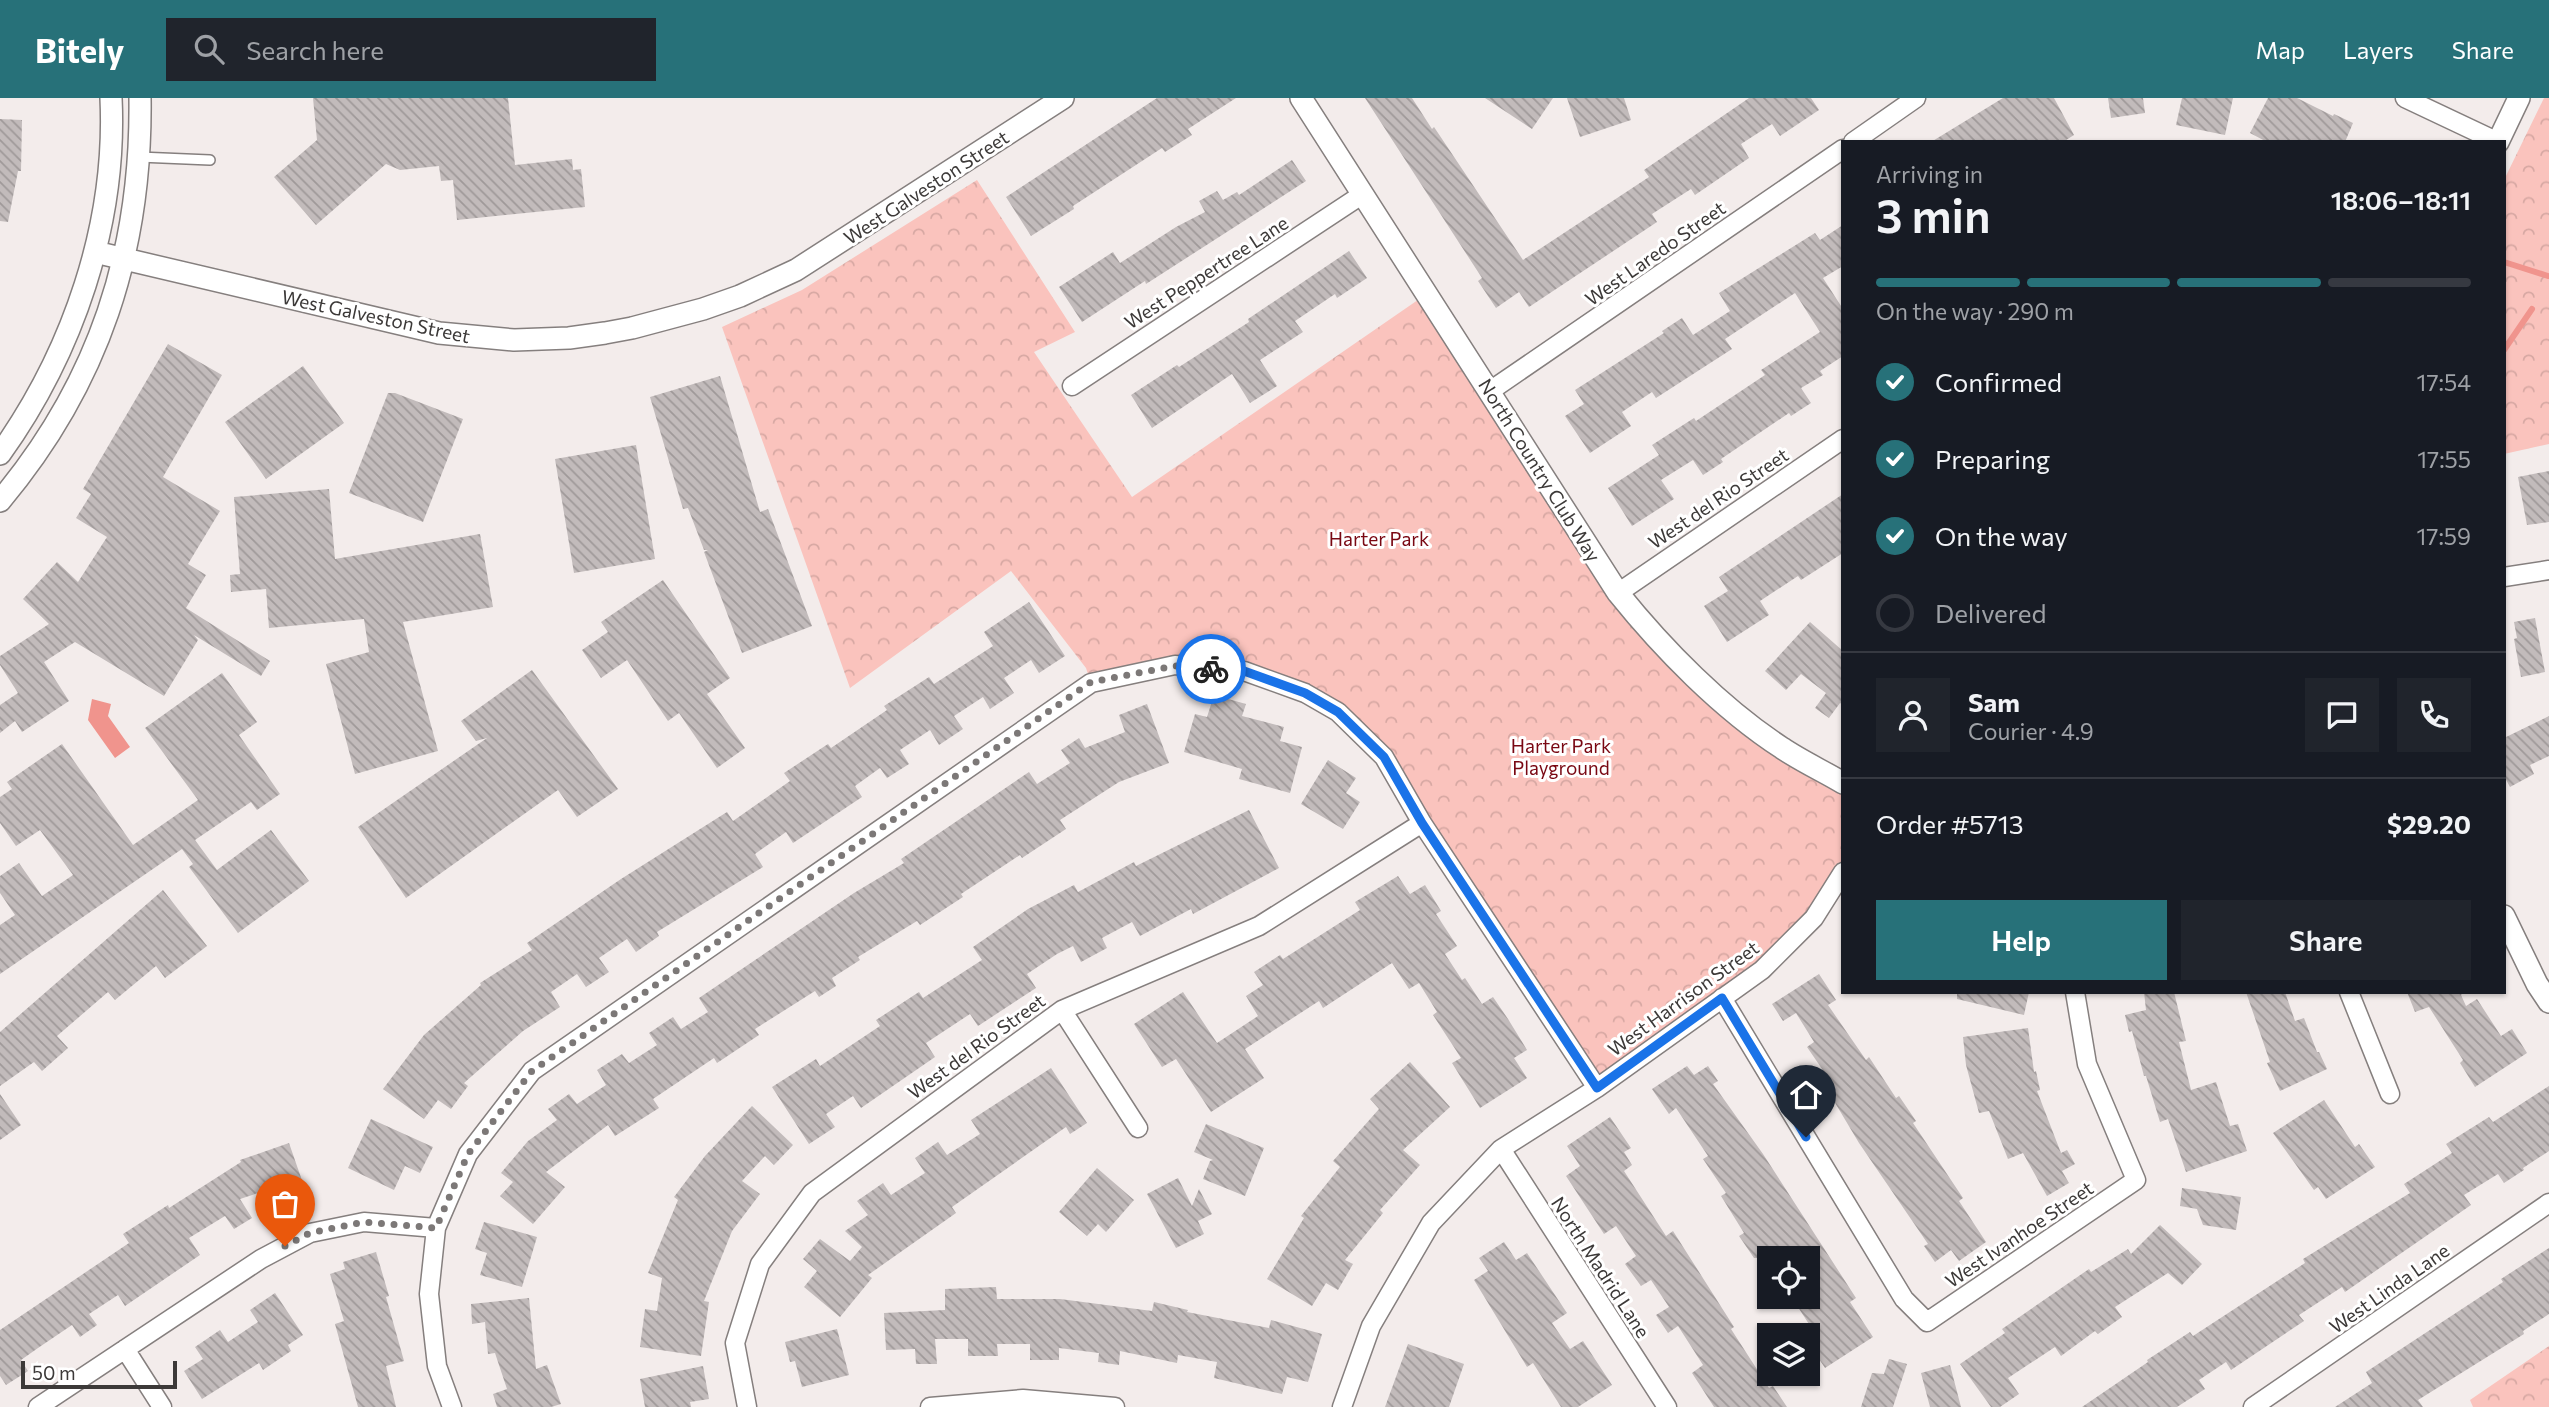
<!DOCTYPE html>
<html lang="en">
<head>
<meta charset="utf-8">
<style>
  body { margin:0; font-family:Commissioner,sans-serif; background:#20242c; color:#f1f3f6; height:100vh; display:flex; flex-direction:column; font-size:26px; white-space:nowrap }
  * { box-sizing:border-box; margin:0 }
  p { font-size:23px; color:#9ea1a6 }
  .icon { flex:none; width:38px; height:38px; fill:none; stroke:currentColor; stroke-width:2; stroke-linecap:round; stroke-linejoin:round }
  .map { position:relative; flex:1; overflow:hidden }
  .drawer { position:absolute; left:1841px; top:42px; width:665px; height:854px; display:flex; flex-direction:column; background:#171b24; border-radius:0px; box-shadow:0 2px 5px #0004 }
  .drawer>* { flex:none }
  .controls { position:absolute; left:1757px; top:1148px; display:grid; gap:14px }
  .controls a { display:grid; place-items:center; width:63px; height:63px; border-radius:0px; background:#171b24; box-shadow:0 2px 5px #0004; font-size:35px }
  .scale { position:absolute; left:21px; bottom:18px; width:156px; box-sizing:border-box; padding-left:7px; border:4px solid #3c3938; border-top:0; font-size:19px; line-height:24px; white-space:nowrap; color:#3c3938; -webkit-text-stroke:5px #fff; paint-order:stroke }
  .pin { position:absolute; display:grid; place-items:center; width:60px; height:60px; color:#fff; margin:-72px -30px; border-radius:50% 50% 50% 0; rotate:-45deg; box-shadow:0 0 7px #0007 }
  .pin .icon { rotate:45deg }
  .courier { position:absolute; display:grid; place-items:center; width:70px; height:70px; margin:-35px; border:5px solid #1a73e8; border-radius:50%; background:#fff; color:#222; box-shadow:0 2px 9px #0007 }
  .headline em { font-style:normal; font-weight:600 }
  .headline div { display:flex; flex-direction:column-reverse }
  .headline { display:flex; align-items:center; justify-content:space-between; height:119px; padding:0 35px }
  h1 { font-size:46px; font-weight:600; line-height:52px }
  .bar { display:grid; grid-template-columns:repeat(4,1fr); gap:10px 7px; align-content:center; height:84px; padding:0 35px }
  .bar i { height:9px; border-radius:5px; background:#363941 }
  .bar .selected { background:#277179 }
  .bar p { grid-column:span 4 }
  .line { display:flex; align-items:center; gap:18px; padding:0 35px; border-top:2px solid #363941 }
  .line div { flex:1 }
  .round { display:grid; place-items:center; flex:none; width:74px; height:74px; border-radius:0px; background:#20242c }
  ol { padding:0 35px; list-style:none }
  li { display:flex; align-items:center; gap:21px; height:77px }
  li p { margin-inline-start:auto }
  li .icon { padding:7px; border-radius:50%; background:#277179; color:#fff; stroke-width:4 }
  li:last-child { color:#9ea1a6 }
  li i { width:38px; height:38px; border:4px solid #363941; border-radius:50% }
  .action { display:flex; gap:14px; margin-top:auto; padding:14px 35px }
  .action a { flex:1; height:80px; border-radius:0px; background:#277179; color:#fff; font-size:28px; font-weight:600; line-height:80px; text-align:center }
  .action a+a { background:#20242c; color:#f1f3f6 }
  header { display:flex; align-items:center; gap:42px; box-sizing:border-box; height:98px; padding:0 35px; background:#277179; color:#fff }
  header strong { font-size:33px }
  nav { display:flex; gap:38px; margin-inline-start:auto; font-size:24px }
  .search { width:490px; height:63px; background:#20242c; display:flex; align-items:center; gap:18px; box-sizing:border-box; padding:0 24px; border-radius:0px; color:#9ea1a6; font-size:26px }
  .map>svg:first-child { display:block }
  .park { fill:url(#park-crowns) }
  .water { fill:#f0948d }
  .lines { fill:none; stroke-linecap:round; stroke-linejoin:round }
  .stream { stroke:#f0948d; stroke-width:6 }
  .building { fill:url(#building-back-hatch) }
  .service-casing { stroke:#857f7e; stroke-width:12 }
  .minor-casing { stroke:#857f7e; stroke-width:21 }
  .tertiary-casing { stroke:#857f7e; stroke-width:24 }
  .service { stroke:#fff; stroke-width:9 }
  .minor { stroke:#fff; stroke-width:18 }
  .tertiary { stroke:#fff; stroke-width:21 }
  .done { stroke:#7c7877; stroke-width:7; stroke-dasharray:0 12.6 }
  .route { stroke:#1a73e8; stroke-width:9 }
  .labels { text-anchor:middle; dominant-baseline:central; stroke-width:6; stroke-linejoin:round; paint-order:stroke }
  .street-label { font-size:19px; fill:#3c3938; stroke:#fff }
  .park-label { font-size:19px; fill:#790813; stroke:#fff }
</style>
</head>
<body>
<header>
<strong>Bitely</strong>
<div class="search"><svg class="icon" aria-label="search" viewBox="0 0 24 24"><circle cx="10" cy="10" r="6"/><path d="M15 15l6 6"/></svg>Search here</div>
<nav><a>Map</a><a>Layers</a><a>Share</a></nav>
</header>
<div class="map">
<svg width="2549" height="1309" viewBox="0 0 2549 1309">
  <defs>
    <pattern id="park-crowns" width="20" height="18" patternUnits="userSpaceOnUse" patternTransform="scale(1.75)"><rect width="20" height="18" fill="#fac3bd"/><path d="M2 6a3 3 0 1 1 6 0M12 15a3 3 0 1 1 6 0" fill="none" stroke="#d7a8a3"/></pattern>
    <pattern id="building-back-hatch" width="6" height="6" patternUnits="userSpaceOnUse" patternTransform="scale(1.75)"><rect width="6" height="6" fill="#c2bbbb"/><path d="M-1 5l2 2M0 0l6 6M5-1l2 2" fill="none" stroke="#9f9999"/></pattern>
  </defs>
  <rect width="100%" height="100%" fill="#f3eceb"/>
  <path class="park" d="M2544 0H2549V346L2504 356V82Z
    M977 82 1075 234 1034 254 1132 399 1428 195 1597 465 1714 597 1843 685V774L1814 820 1597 990 1384 659 1305 595 1175 568 1091 585 1086 570 1011 473 850 590 722 229 802 192Z
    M2549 1248V1309H2473L2470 1302Z"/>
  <path class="water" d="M92 601 111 606 108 618 130 649 115 660 88 622Z"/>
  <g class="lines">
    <path class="stream" d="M2504 164 2548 178
      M2504 252 2532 211"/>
  </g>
  <path class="building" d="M313 0H508L515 67 572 61 573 72 581 71 585 109 457 122 453 82 441 83 439 68 400 72 386 66 316 127 274 79 317 42Z
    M1157 0H1236L1188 31 1192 37 1165 54 1162 50 1073 108 1074 111 1031 138 1006 99Z
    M1365 0H1412L1432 31 1434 29 1523 162 1649 79 1644 72 1749 0H1811L1819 12 1780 38 1772 26 1741 46 1749 60 1695 97 1691 91 1652 116 1657 124 1529 209 1519 194 1496 210 1478 183 1482 180Z
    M1485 0H1553L1532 31Z
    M1567 0H1624L1631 22 1580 39Z
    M2003 0H2054L2074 37 2063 44H1931Z
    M2108 0H2143L2145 15 2111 20Z
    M2182 0H2233L2225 37 2176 27Z
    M2268 0H2297L2333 18 2334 16 2353 25 2345 44H2267L2250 35Z
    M0 21 22 22 21 73H18L8 124 0 123Z
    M1292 62 1306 83 1146 186 1145 183 1082 224 1059 189 1113 154 1120 165 1176 129 1205 114 1199 103 1217 93 1223 102 1237 94 1239 97Z
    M1843 127V168L1823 180 1843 211V258L1820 273 1823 277 1801 290 1811 305 1791 318 1789 315 1721 361 1723 364 1703 377 1693 362 1661 382 1674 401 1632 428 1608 390 1659 357 1652 347 1694 320 1696 323 1765 277 1761 272 1820 234 1795 195 1725 241 1732 251 1656 300 1652 294 1622 314 1631 328 1590 355 1565 318 1584 306 1575 292 1664 235 1662 233 1682 220 1693 237 1730 213 1719 195 1815 135 1820 142Z
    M1349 153 1367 180 1337 200 1335 196 1295 223 1303 234 1260 262 1277 288 1250 305 1232 276 1152 330 1131 297 1177 267 1179 269 1249 224 1248 221Z
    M168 246 222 277 163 379 220 413 188 466 206 477 186 510 270 563 261 578 194 537 198 542 164 598 75 544 44 564 69 603 22 634 15 623 0 635V607L18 595 0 567V558L49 526 23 501 57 464 78 484 107 439 76 420 91 396 83 391Z
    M303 268 344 325 266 381 225 324Z
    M720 278 760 414 768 411 812 528 742 555 704 454 708 452H704L688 410 683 411 650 299Z
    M388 295H395L463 321 423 424 349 395Z
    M636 347 655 461 574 475 555 361Z
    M2549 373V424L2527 427 2518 379Z
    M329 391 335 461 480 436 493 509 403 524 438 653 355 676 326 566 369 554 364 521 269 530 266 491 231 494 230 477 240 476 234 399Z
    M1843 396V455L1801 482 1798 478 1760 503 1769 517 1727 544 1704 508 1728 493 1719 479Z
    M663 482 730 580 707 596 745 650 717 670 679 615 668 623 627 562 601 580 582 552 608 534 601 524Z
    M1029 504 1065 558 1039 575 1031 562 1004 580 1014 595 990 611 983 599 954 618 963 631 939 647 930 632 900 652 909 666 887 680 880 670 855 688 862 699 793 745 786 734 755 756 763 769 657 834 659 838 636 854 627 841 599 860 609 874 586 889 577 876 551 894 560 909 523 933 464 985 468 988 451 1011 438 1002 424 1021 383 991 424 937 481 887 480 885 532 852 527 845 621 781 727 714 733 723 790 683 784 675 828 646 831 650 887 612 884 608 929 579 934 586 993 548 984 534Z
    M2535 520 2545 574 2521 579 2514 541 2517 540 2514 524Z
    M1810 524 1843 553V607L1840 605 1829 620 1815 610 1826 595 1801 576 1786 592 1765 573Z
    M532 572 618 691 577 719 558 692 406 800 358 729 487 640 476 643 461 623Z
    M222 575 257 624 239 637 280 696 257 712 251 704 195 742 217 772 271 732 309 783 238 835 189 769 193 766 182 751 0 876V827L15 817 0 795V778L19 765 42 798 73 777 40 732 16 748 0 725V699L12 691 7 684 62 646 133 747 198 702 145 630Z
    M1214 597 1246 606 1242 618 1284 629 1280 643 1302 649 1290 695 1239 681 1242 671 1184 654 1195 616 1207 619Z
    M1147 606 1169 665 1119 684 1060 722 1066 731 1022 760 1020 757 961 796 963 799 920 827 917 823 858 859 860 862 832 880 836 888 819 899 815 893 755 931 759 937 717 965 714 960 653 1001 659 1010 615 1038 608 1027 546 1074 565 1089 533 1126 500 1098 513 1084 501 1075 528 1043 557 1022 548 1011 569 996 577 1006 606 987 597 972 622 956 629 965 657 947 649 935 673 919 681 931 708 914 699 900 854 795 904 765 901 761 1029 674 1037 686 1070 665 1061 652 1079 640 1085 650 1125 634 1119 617Z
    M2549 618V658L2530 667 2534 676 2510 689 2504 678V640Z
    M1328 662 1356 680 1346 695 1360 704 1343 731 1301 706Z
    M1249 712 1279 770 1193 816 1191 811 1140 838 1132 824 1102 840 1107 850 1081 864 1073 848 1057 856 1027 876 1036 890 978 928 970 916 926 945 935 959 861 1010 853 998 826 1016 835 1029 809 1046 772 989 816 961 820 968 880 928 876 922 919 894 923 900 982 862 973 849 1028 811 1074 787 1078 794 1134 764 1136 768Z
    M1398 778 1410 796 1425 787 1441 813 1436 816 1457 848 1445 856 1462 882 1465 880 1482 906 1493 899 1508 921 1527 952 1514 960 1527 980 1480 1010 1452 965 1461 960 1433 917 1437 914 1419 885 1409 891 1392 865 1323 910 1319 903 1245 951 1264 980 1211 1014 1176 961 1162 969 1134 926 1183 894 1217 945 1258 918 1246 898 1263 887 1254 874 1280 857 1283 861 1360 812 1355 804Z
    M163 792 207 848 165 880 156 868 115 902 108 894 57 938 68 950 42 973 34 964 0 988V934Z
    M1819 876 1836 902 1828 907 1866 962 1869 959 1896 1000 1899 998 1916 1023 1913 1025 1963 1100 1959 1103 1986 1144 1959 1163 1951 1152 1935 1164 1924 1148 1928 1146 1859 1045 1825 988 1831 984 1807 949 1814 944 1796 915 1783 923 1772 906Z
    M1957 894H2029L2024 917 1957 901Z
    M2144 894H2174L2186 943 2179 944 2191 992 2216 984 2230 1028 2238 1026 2247 1053 2186 1074 2168 1021 2160 1024 2146 978H2144L2132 933 2129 934 2125 917 2146 912Z
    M2246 894H2285L2295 923 2304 920 2317 954H2319L2327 971 2280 993 2267 965 2270 964Z
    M2407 894H2463L2461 897 2466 908 2477 901 2501 938 2512 931 2527 955 2475 989 2460 965 2463 962 2429 909 2415 914Z
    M2028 930 2034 974 2036 973 2040 992 2037 993 2061 1055 2067 1052 2075 1066 2062 1073 2069 1085 2047 1098 2023 1055 2008 1061 1989 1013 1979 1015 1966 967 1963 939Z
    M1410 964 1450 1009 1403 1052 1420 1067 1380 1112 1383 1115 1345 1162 1353 1166 1338 1192 1326 1185 1312 1208 1267 1181 1304 1120 1301 1118 1340 1069 1333 1063 1379 1011 1370 1001Z
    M1687 968 1694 977 1708 968 1718 983 1713 986 1763 1056 1856 1200 1850 1204 1873 1239 1825 1270 1809 1246 1818 1240 1794 1203 1800 1199H1808V1160H1754L1739 1138 1744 1135 1721 1098 1726 1095 1703 1061 1708 1058 1676 1010 1669 1016 1652 991Z
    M1051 970 1087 1025 1070 1036 1066 1029 952 1109 956 1115 868 1177 872 1180 840 1219 804 1189 817 1173 803 1161 820 1141 850 1163 862 1149 845 1133 868 1117 857 1103 883 1085 891 1097 925 1075 915 1060 938 1044 947 1057 980 1036 971 1022Z
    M2549 988V1053L2523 1070 2524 1072 2504 1085 2498 1076 2464 1097 2471 1107 2345 1194 2342 1189 2299 1217 2304 1223 2231 1272 2226 1264 2199 1282 2205 1291 2177 1309H2082L2148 1264 2147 1262 2190 1234 2193 1238 2305 1165 2303 1161 2410 1095 2404 1086 2452 1055 2446 1046 2489 1019 2493 1024Z
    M0 996 21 1027 0 1042Z
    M2324 1002 2355 1049 2359 1046 2375 1069 2326 1101 2318 1089 2314 1092 2273 1035Z
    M752 1008 793 1047 774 1067 765 1058 742 1083 760 1096 732 1133 704 1203 709 1204 701 1258 640 1249 645 1211 657 1213 662 1180 648 1175 678 1102 674 1099 705 1058Z
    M1610 1019 1631 1050 1624 1054 1632 1067 1624 1073 1666 1138 1673 1133 1734 1229 1731 1231 1769 1290 1773 1288 1787 1309H1714L1692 1275 1703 1267 1678 1228 1668 1235 1656 1217 1669 1209 1651 1182 1641 1188 1625 1166 1636 1158 1616 1128 1604 1136 1566 1078 1580 1068 1567 1048Z
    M371 1021 433 1049 420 1075 405 1068 394 1092 348 1070Z
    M1206 1026 1264 1050 1245 1098 1203 1081 1210 1063 1213 1062 1194 1054Z
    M289 1045 306 1094 278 1103 273 1090 240 1101 252 1120 234 1131 225 1118 189 1140 200 1157 125 1208 118 1197 89 1216 97 1227 80 1239 72 1227 38 1250 21 1262 28 1273 6 1287 0 1278V1232L129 1145 123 1136 168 1107 169 1110 241 1064 240 1062Z
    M1097 1070 1134 1102 1106 1134 1098 1126 1087 1138 1059 1114Z
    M1178 1080 1192 1108 1199 1091 1212 1116 1198 1123 1204 1136 1176 1150 1147 1096Z
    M2182 1090 2241 1099 2236 1132 2203 1127 2197 1111 2180 1108Z
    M484 1124 537 1139 522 1189 480 1177 487 1155 475 1151Z
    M2160 1127 2202 1166 2182 1187 2168 1175 2115 1209 2122 1219 2098 1236 2095 1233 2061 1258 2055 1249 2008 1280 2019 1296 2000 1309H1991L1960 1266 2005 1235 2002 1231 2089 1171 2091 1174 2128 1151 2131 1156Z
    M1504 1144 1516 1162 1527 1155 1567 1215 1552 1225 1570 1251 1583 1243 1612 1287 1578 1309H1561L1533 1265 1527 1269 1474 1182 1488 1173 1479 1160Z
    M2549 1150V1216L2523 1233 2524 1236 2418 1302 2423 1309H2335L2372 1285 2366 1274 2503 1184 2501 1181Z
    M376 1154 389 1198 386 1199 404 1263 386 1268 396 1309H358L335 1226 344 1223 330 1176 345 1171 343 1164Z
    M996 1189 997 1201H1060L1152 1213 1154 1204 1188 1212 1187 1214 1269 1230 1271 1222 1322 1236 1308 1284 1287 1279 1282 1296 1214 1280 1217 1264 1178 1257 1177 1265 1120 1253 1119 1267 1098 1264 1099 1255 1059 1250V1262H1030V1246H997L998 1258H968V1241H935L937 1266H916L915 1251 886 1252 884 1215 945 1212V1191Z
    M275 1195 303 1237 288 1247 291 1253 263 1272 259 1265 202 1301 184 1273 203 1261 195 1249 220 1232 228 1244 258 1224 250 1212Z
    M529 1200 536 1271 547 1267 561 1306 551 1309H497L493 1296 507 1291 495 1255 488 1256 485 1224 472 1226 471 1206Z
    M837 1231 849 1277 802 1289 795 1263 790 1264 785 1244Z
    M1408 1246 1464 1266 1449 1309H1385Z
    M1889 1261 1907 1266 1893 1309H1861L1872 1275 1884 1276Z
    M1950 1267 1961 1309H1930L1921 1275Z
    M703 1268 709 1301 690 1304 691 1309H645L640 1281Z"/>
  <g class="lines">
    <g class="service-casing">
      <path id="service" d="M139 59 210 62"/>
    </g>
    <g class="minor-casing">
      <path id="minor" d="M2405 0 2498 44
        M1853 44 1916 0
        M1072 288 1363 96
        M1490 293 1843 51
        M2504 479 2549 472
        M1618 495 1843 341
        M2349 894 2390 996
        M1722 900 1904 1201 1927 1224 2136 1082 2087 966 2075 894
        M1062 912 1138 1030
        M1501 1051 1667 1309
        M125 1251 162 1309
        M38 1309 261 1161 310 1135 364 1124 436 1130
        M452 1309 437 1268 429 1196 436 1130 468 1056 532 973 1091 585 1175 567 1244 573 1305 595 1338 614 1384 659 1422 725 1597 990
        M747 1309 735 1245 760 1166 812 1095 1062 912 1259 828 1422 725
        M930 1309 1023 1301 1115 1309
        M1342 1309 1371 1228 1431 1125 1501 1051 1597 990 1762 872 1814 820 1843 774
        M2253 1309 2549 1105"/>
    </g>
    <g class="tertiary-casing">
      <path id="tertiary" d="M1301 0 1618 495C1663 551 1722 611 1782 650 1801 663 1823 673 1843 685
        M2498 44 2519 0
        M95 154 439 235 514 242 569 240 605 235 632 230 703 211 740 198 796 172 1063 0
        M0 356C73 254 117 126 111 0
        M0 403C99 285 142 153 140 0
        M2504 818 2537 886 2549 904"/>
    </g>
    <use href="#service" class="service"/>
    <use href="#minor" class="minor"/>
    <use href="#tertiary" class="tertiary"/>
  </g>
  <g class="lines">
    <path class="done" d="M285 1148 310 1135 364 1124 436 1130 468 1056 532 973 1091 584 1175 568 1211 571"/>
    <path class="route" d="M1211 571 1244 573 1305 595 1338 614 1384 659 1422 725 1597 990 1722 900 1806 1039"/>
  </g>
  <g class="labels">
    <g class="street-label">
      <text transform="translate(926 89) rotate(-33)">West Galveston Street</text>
      <text transform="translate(1655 155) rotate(-35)">West Laredo Street</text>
      <text transform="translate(1206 174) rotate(-33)">West Peppertree Lane</text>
      <text transform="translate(376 218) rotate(12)">West Galveston Street</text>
      <text transform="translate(1540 372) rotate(58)">North Country Club Way</text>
      <text transform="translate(1718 400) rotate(-34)">West del Rio Street</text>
      <text transform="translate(1683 900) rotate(-36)">West Harrison Street</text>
      <text transform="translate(976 948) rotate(-36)">West del Rio Street</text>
      <text transform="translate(2019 1136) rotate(-34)">West Ivanhoe Street</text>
      <text transform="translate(1601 1169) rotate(57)">North Madrid Lane</text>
      <text transform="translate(2389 1190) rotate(-35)">West Linda Lane</text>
    </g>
    <g class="park-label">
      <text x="1379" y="440">Harter Park</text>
      <text x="1561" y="647">Harter Park<tspan x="1561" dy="22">Playground</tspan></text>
    </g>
  </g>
</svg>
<div class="controls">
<a><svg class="icon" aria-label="locate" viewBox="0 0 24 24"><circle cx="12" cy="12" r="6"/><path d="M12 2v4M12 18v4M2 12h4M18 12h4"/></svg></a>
<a><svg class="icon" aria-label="layers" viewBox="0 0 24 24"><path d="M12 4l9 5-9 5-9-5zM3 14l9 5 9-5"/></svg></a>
</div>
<div class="scale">50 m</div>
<div class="pin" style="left:285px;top:1148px;background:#ea580c"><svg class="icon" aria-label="bag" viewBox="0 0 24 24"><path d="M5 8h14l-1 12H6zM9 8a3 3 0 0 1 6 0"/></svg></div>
<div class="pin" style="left:1806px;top:1039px;background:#1f2937"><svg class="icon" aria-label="home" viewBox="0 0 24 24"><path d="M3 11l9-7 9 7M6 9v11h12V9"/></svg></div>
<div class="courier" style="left:1211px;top:571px"><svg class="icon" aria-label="bike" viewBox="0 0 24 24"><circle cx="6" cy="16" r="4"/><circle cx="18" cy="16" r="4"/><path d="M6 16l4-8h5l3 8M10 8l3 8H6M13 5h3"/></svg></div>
<section class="drawer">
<div class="headline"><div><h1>3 min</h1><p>Arriving in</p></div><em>18:06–18:11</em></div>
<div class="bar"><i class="selected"></i><i class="selected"></i><i class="selected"></i><i></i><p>On the way · 290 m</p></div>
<ol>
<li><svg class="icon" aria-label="check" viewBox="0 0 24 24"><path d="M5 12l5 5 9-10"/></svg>Confirmed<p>17:54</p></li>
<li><svg class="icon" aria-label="check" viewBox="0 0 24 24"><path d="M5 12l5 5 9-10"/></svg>Preparing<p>17:55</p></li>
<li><svg class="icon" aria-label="check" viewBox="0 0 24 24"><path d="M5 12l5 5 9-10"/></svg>On the way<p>17:59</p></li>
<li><i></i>Delivered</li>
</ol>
<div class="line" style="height:126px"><a class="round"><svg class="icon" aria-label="person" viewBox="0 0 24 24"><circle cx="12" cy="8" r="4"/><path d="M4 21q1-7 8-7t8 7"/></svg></a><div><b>Sam</b><p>Courier · 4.9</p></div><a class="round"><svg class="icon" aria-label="chat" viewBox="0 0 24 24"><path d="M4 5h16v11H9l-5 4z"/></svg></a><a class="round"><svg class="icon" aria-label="phone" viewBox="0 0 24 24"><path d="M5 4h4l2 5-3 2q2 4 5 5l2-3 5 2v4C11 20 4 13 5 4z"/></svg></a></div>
<div class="line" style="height:91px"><div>Order #5713</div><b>$29.20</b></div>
<div class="action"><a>Help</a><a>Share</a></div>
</section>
</div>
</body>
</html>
